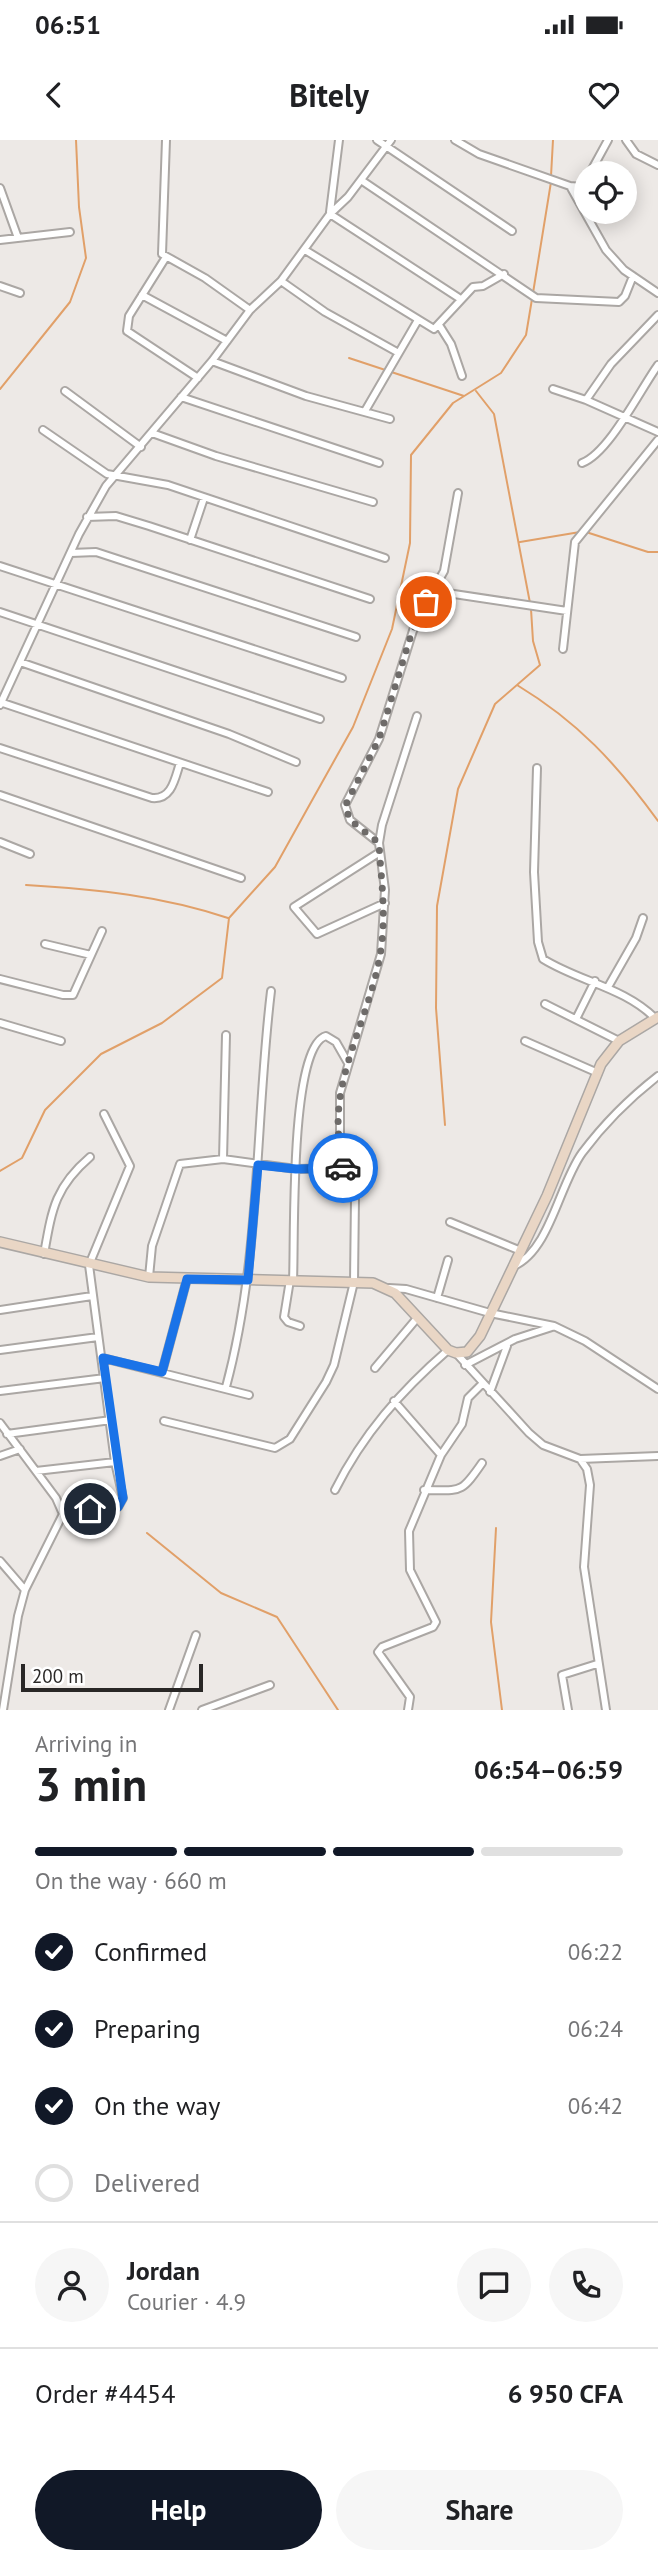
<!DOCTYPE html>
<html lang="en">
<head>
<meta charset="utf-8">
<style>
  body { margin:0; font-family:"PT Sans",sans-serif; background:#f6f6f6; color:#202124; height:100vh; display:flex; flex-direction:column; font-size:26px; white-space:nowrap }
  * { box-sizing:border-box; margin:0 }
  p { font-size:23px; color:#757577 }
  .icon { flex:none; width:38px; height:38px; fill:none; stroke:currentColor; stroke-width:2; stroke-linecap:round; stroke-linejoin:round }
  .map { position:relative; height:1570px; overflow:hidden }
  .drawer { display:flex; flex-direction:column; background:#fff; flex:1 }
  .drawer>* { flex:none }
  .controls { position:absolute; left:574px; top:21px; display:grid; gap:14px }
  .controls a { display:grid; place-items:center; width:63px; height:63px; border-radius:50%; background:#fff; box-shadow:0 4px 18px #0003; font-size:35px }
  .scale { position:absolute; left:21px; bottom:18px; width:182px; box-sizing:border-box; padding-left:7px; border:4px solid #292726; border-top:0; font-size:19px; line-height:24px; white-space:nowrap; color:#292726; -webkit-text-stroke:5px #fff; paint-order:stroke }
  .pin { position:absolute; display:grid; place-items:center; width:60px; height:60px; color:#fff; margin:-30px; border:4px solid #fff; border-radius:50%; box-shadow:0 2px 7px #0007 }
  .courier { position:absolute; display:grid; place-items:center; width:70px; height:70px; margin:-35px; border:5px solid #1a73e8; border-radius:50%; background:#fff; color:#222; box-shadow:0 2px 9px #0007 }
  .headline em { font-style:normal; font-weight:700 }
  .headline div { display:flex; flex-direction:column-reverse }
  .headline { display:flex; align-items:center; justify-content:space-between; height:119px; padding:0 35px }
  h1 { font-size:46px; font-weight:700; line-height:52px }
  .bar { display:grid; grid-template-columns:repeat(4,1fr); gap:10px 7px; align-content:center; height:84px; padding:0 35px }
  .bar i { height:9px; border-radius:5px; background:#e0e0e0 }
  .bar .selected { background:#111827 }
  .bar p { grid-column:span 4 }
  .line { display:flex; align-items:center; gap:18px; padding:0 35px; border-top:2px solid #e0e0e0 }
  .line div { flex:1 }
  .round { display:grid; place-items:center; flex:none; width:74px; height:74px; border-radius:37px; background:#f6f6f6 }
  ol { padding:0 35px; list-style:none }
  li { display:flex; align-items:center; gap:21px; height:77px }
  li p { margin-inline-start:auto }
  li .icon { padding:7px; border-radius:50%; background:#111827; color:#fff; stroke-width:4 }
  li:last-child { color:#757577 }
  li i { width:38px; height:38px; border:4px solid #e0e0e0; border-radius:50% }
  .action { display:flex; gap:14px; margin-top:auto; padding:14px 35px }
  .action a { flex:1; height:80px; border-radius:42px; background:#111827; color:#fff; font-size:28px; font-weight:700; line-height:80px; text-align:center }
  .action a+a { background:#f6f6f6; color:#202124 }
  .status { display:flex; justify-content:space-between; align-items:center; height:49px; padding:0 35px; background:#fff; direction:ltr }
  .status svg { height:19px; fill:currentColor }
  header { display:flex; justify-content:space-between; align-items:center; height:91px; padding:0 35px; background:#fff; font-size:32px; font-weight:700 }
  .map>svg:first-child { display:block }
  .lines { fill:none; stroke-linecap:round; stroke-linejoin:round }
  .stream { stroke:#e1a069; stroke-width:2 }
  .street-casing { stroke:#aba7a4; stroke-width:10 }
  .secondary-casing { stroke:#aba7a4; stroke-width:12 }
  .street { stroke:#fff; stroke-width:6 }
  .secondary { stroke:#e9d6c5; stroke-width:9 }
  .done { stroke:#6e6b69; stroke-width:7; stroke-dasharray:0 12.6 }
  .route { stroke:#1a73e8; stroke-width:9 }
</style>
</head>
<body>
<div class="status"><b>06:51</b><svg viewBox="0 0 49 12"><path d="M0 12V9h3v3zM5 12V6h3v6zM10 12V3h3v9zM15 12V0h3v12zM26 1h20v11H26zM47 4h2v5h-2z"/></svg></div>
<header><svg class="icon" aria-label="back" viewBox="0 0 24 24"><path d="M15 5l-7 7 7 7"/></svg>Bitely<svg class="icon" aria-label="heart" viewBox="0 0 24 24"><path d="M12 20l-8-8c-3-5 5-10 8-4 3-6 11-1 8 4z"/></svg></header>
<div class="map">
<svg width="658" height="1570" viewBox="0 0 658 1570">
  <rect width="100%" height="100%" fill="#ede9e6"/>
  <g class="lines">
    <path class="stream" d="M551 36 553 0
      M533 153 551 42
      M349 218 464 256
      M0 249 70 162 86 118 79 67 76 0
      M476 251 494 274 530 463
      M586 392 648 412H658
      M520 402 580 392
      M517 545C578 582 616 623 658 681
      M26 745C96 749 162 756 228 778
      M445 985 436 868 437 766 458 649 495 564 540 525 533 501 531 469
      M0 1031 22 1018 45 970 101 914 162 883 222 838 229 778 275 727 310 664 353 587 392 489 410 403 411 315 453 263 501 233 526 195 532 159
      M496 1388 491 1482 502 1570
      M147 1393 221 1453 277 1477 338 1570"/>
    <g class="street-casing">
      <path id="street" d="M166 0 162 114 205 138 250 170
        M377 0 512 91
        M455 0 479 14 570 46 606 110 624 130 658 153
        M626 0 636 14 658 25
        M590 33 608 0
        M361 40 536 158 619 162 625 156 633 136
        M570 46 582 47 586 42
        M0 48 18 98
        M330 72 339 0
        M330 74 459 158
        M0 100 70 92
        M305 110 434 189 473 147 483 146 504 134
        M166 117 129 176 127 191 198 238
        M281 141 325 172 397 212
        M0 146 20 153
        M142 155 227 201
        M439 185 451 204 462 236
        M212 221 306 256 390 279
        M553 249 586 260 658 292
        M65 251 141 307
        M181 257 379 323
        M586 260 611 224 658 175
        M365 271 418 180
        M43 290 107 334 168 345 385 418
        M152 293 216 316 373 362
        M582 323C609 313 640 250 658 225
        M87 377 116 376 149 386 370 459
        M190 400 204 358
        M71 413 96 412 356 497
        M0 426 342 538
        M434 451 567 471
        M0 472 320 579
        M563 509 575 402 658 300
        M20 522 229 594 296 622
        M0 562 268 652
        M0 565 79 394 106 346 212 221 250 170 281 141 330 74 348 57 391 0
        M0 608 152 658C172 660 175 638 180 623
        M537 628 534 732 538 802 543 819C580 842 624 847 656 879
        M0 655 241 738
        M0 702 30 714
        M379 703 350 680 345 665 379 599 416 481 444 431 458 353
        M380 712 294 767 317 794 385 763
        M45 804 91 815
        M0 839 63 855H73L102 791
        M608 847 636 798 643 778
        M545 864 619 901
        M577 877 595 841
        M0 883 61 901
        M525 901 598 933
        M223 1019 226 895
        M450 1082 521 1111
        M44 1114C52 1069 55 1047 90 1017
        M514 1126C550 1110 559 1045 582 1013 603 985 631 957 658 936
        M149 1137 152 1106 180 1024 223 1019 296 1029 346 1028
        M290 1140 284 1177 288 1182 300 1186
        M293 1140C295 1102 289 906 326 896L336 902 348 923
        M389 1148 406 1149 490 1173 554 1186 585 1201 658 1249
        M437 1158 448 1120
        M0 1170 92 1156
        M0 1210 98 1197
        M456 1213 529 1293 543 1305 580 1319 587 1329 590 1345 584 1427 606 1570
        M103 1218 249 1255
        M465 1225 515 1199 552 1187
        M375 1228 418 1177
        M162 1232 187 1139
        M226 1247C261 1117 255 983 271 851
        M0 1251 105 1238
        M490 1252 507 1206
        M394 1261 441 1315
        M164 1281 275 1308 290 1299 326 1242 334 1225 354 1142 355 1057 340 1004V953L381 814 385 750 379 703 382 685 417 576
        M0 1283 56 1358 63 1374 25 1450 18 1476 3 1570
        M7 1294 111 1280
        M0 1316 20 1309
        M580 1319 658 1316
        M36 1331 115 1322
        M335 1350C363 1294 401 1251 448 1210
        M424 1350C461 1350 460 1355 482 1323
        M62 1371 118 1367 123 1358 115 1322 89 1125 130 1026 104 974
        M0 1421 25 1450
        M169 1570 196 1495
        M202 1570 270 1545
        M408 1570 410 1557 378 1512 382 1507 433 1487 436 1482 410 1430 409 1391 441 1315 462 1284 468 1258 482 1244
        M568 1570 562 1535 597 1524"/>
    </g>
    <g class="secondary-casing">
      <path id="secondary" d="M0 1102 149 1137 373 1143 395 1153 448 1210 456 1213 467 1212 480 1196 547 1056 601 924 619 901 658 877"/>
    </g>
    <use href="#street" class="street"/>
    <use href="#secondary" class="secondary"/>
  </g>
  <g class="lines">
    <path class="done" d="M343 1028H346C319 955 369 884 380 815 387 776 381 741 379 703L350 680 345 666 379 599 411 495 426 462"/>
    <path class="route" d="M90 1369 118 1367 123 1358 103 1218 162 1232 187 1139 248 1140 258 1025 296 1029 343 1028"/>
  </g>
</svg>
<div class="controls">
<a><svg class="icon" aria-label="locate" viewBox="0 0 24 24"><circle cx="12" cy="12" r="6"/><path d="M12 2v4M12 18v4M2 12h4M18 12h4"/></svg></a>
</div>
<div class="scale">200 m</div>
<div class="pin" style="left:426px;top:462px;background:#ea580c"><svg class="icon" aria-label="bag" viewBox="0 0 24 24"><path d="M5 8h14l-1 12H6zM9 8a3 3 0 0 1 6 0"/></svg></div>
<div class="pin" style="left:90px;top:1369px;background:#1f2937"><svg class="icon" aria-label="home" viewBox="0 0 24 24"><path d="M3 11l9-7 9 7M6 9v11h12V9"/></svg></div>
<div class="courier" style="left:343px;top:1028px"><svg class="icon" aria-label="car" viewBox="0 0 24 24"><path d="M5 17H2v-5l4-1 3-4h7l3 4 3 1v5h-3M9 17h6M6 11h13"/><circle cx="7" cy="17" r="2"/><circle cx="17" cy="17" r="2"/></svg></div>
</div>
<section class="drawer">
<div class="headline"><div><h1>3 min</h1><p>Arriving in</p></div><em>06:54–06:59</em></div>
<div class="bar"><i class="selected"></i><i class="selected"></i><i class="selected"></i><i></i><p>On the way · 660 m</p></div>
<ol>
<li><svg class="icon" aria-label="check" viewBox="0 0 24 24"><path d="M5 12l5 5 9-10"/></svg>Confirmed<p>06:22</p></li>
<li><svg class="icon" aria-label="check" viewBox="0 0 24 24"><path d="M5 12l5 5 9-10"/></svg>Preparing<p>06:24</p></li>
<li><svg class="icon" aria-label="check" viewBox="0 0 24 24"><path d="M5 12l5 5 9-10"/></svg>On the way<p>06:42</p></li>
<li><i></i>Delivered</li>
</ol>
<div class="line" style="height:126px"><a class="round"><svg class="icon" aria-label="person" viewBox="0 0 24 24"><circle cx="12" cy="8" r="4"/><path d="M4 21q1-7 8-7t8 7"/></svg></a><div><b>Jordan</b><p>Courier · 4.9</p></div><a class="round"><svg class="icon" aria-label="chat" viewBox="0 0 24 24"><path d="M4 5h16v11H9l-5 4z"/></svg></a><a class="round"><svg class="icon" aria-label="phone" viewBox="0 0 24 24"><path d="M5 4h4l2 5-3 2q2 4 5 5l2-3 5 2v4C11 20 4 13 5 4z"/></svg></a></div>
<div class="line" style="height:91px"><div>Order #4454</div><b>6 950 CFA</b></div>
<div class="action"><a>Help</a><a>Share</a></div>
</section>
</body>
</html>
